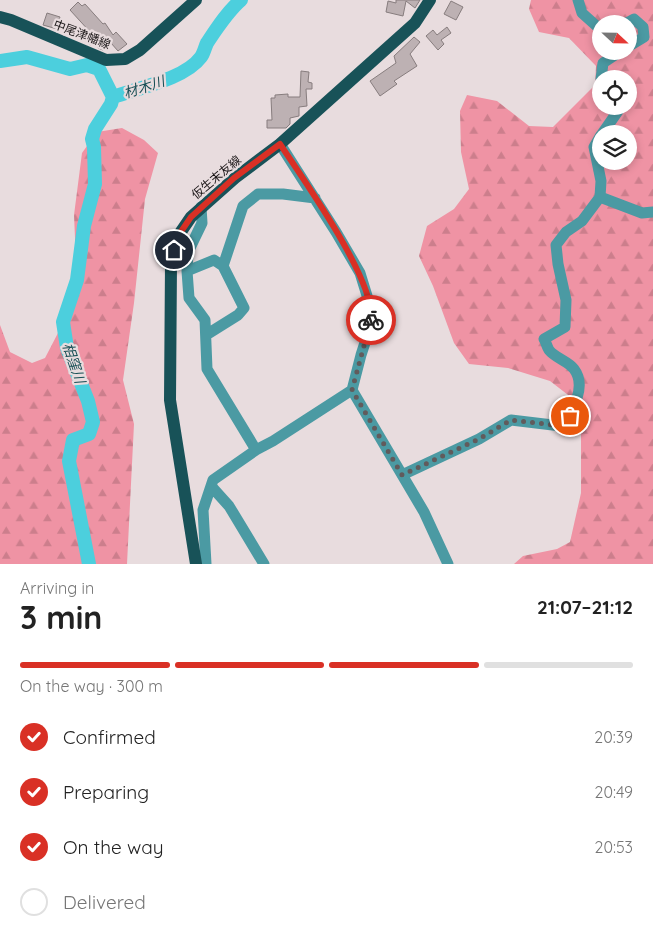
<!DOCTYPE html>
<html lang="en">
<head>
<meta charset="utf-8">
<style>
  body { margin:0; font-family:Quicksand,"Noto Sans JP",sans-serif; background:#f6f6f6; color:#222; height:100vh; display:flex; flex-direction:column; font-size:19px; white-space:nowrap }
  * { box-sizing:border-box; margin:0 }
  p { font-size:16px; color:#767676 }
  .icon { flex:none; width:28px; height:28px; fill:none; stroke:currentColor; stroke-width:2; stroke-linecap:round; stroke-linejoin:round }
  .map { position:relative; height:564px; overflow:hidden }
  .drawer { display:flex; flex-direction:column; background:#fff; flex:1 }
  .drawer>* { flex:none }
  .needle { width:32px; rotate:112deg }
  .buttons { position:absolute; left:592px; top:15px; display:grid; gap:10px }
  .buttons a { display:grid; place-items:center; width:45px; height:45px; border-radius:50%; background:#fff; box-shadow:0 2px 8px #0003; font-size:25px }
  .pin { position:absolute; display:grid; place-items:center; width:42px; height:42px; color:#fff; margin:-21px; border:2px solid #fff; border-radius:50%; box-shadow:0 1px 5px #0007 }
  .courier { position:absolute; display:grid; place-items:center; width:50px; height:50px; margin:-25px; border:4px solid #d93025; border-radius:50%; background:#fff; color:#222; box-shadow:0 1px 6px #0007 }
  .summary em { font-style:normal; font-weight:700 }
  .summary div { display:flex; flex-direction:column-reverse }
  .summary { display:flex; align-items:center; justify-content:space-between; height:85px; padding:0 20px }
  h1 { font-size:32px; font-weight:700; line-height:38px }
  .bar { display:grid; grid-template-columns:repeat(4,1fr); gap:8px 5px; align-content:center; height:60px; padding:0 20px }
  .bar i { height:6px; border-radius:4px; background:#e0e0e0 }
  .bar .on { background:#d93025 }
  .bar p { grid-column:span 4 }
  ol { padding:0 20px; list-style:none }
  li { display:flex; align-items:center; gap:15px; height:55px }
  li p { margin-inline-start:auto }
  li .icon { padding:5px; border-radius:50%; background:#d93025; color:#fff; stroke-width:4 }
  li:last-child { color:#767676 }
  li i { width:28px; height:28px; border:2px solid #e0e0e0; border-radius:50% }
  .map>svg:first-child { display:block }
  .forest { fill:url(#forest-firs); fill-rule:evenodd }
  .lines { fill:none; stroke-linecap:round; stroke-linejoin:round }
  .river { stroke:#4ccfdd; stroke-width:14 }
  .building { fill:#bdb1b3; stroke:#877d7e }
  .minor { stroke:#4b9aa3; stroke-width:11 }
  .major { stroke:#185258; stroke-width:12 }
  .done { stroke:#615b5c; stroke-width:5; stroke-dasharray:0 9 }
  .route { stroke:#d93025; stroke-width:6 }
  .labels { text-anchor:middle; dominant-baseline:central; stroke-width:4.5; stroke-linejoin:round; paint-order:stroke }
  .street-label { font-size:12px; fill:#191516; stroke:#e8dcde }
  .water-label { font-size:14px; font-style:italic; fill:#174f55; stroke:#e8dcde }
</style>
</head>
<body>
<div class="map">
<svg width="653" height="564" viewBox="0 0 653 564">
  <defs>
    <pattern id="forest-firs" width="22" height="20" patternUnits="userSpaceOnUse" patternTransform="scale(1.25)"><rect width="22" height="20" fill="#ef93a4"/><path d="M5 1l3.5 6h-7zM16 11l3.5 6h-7z" fill="#cc7e8c"/></pattern>
  </defs>
  <rect width="100%" height="100%" fill="#e8dcde"/>
  <path class="forest" d="M531 0H653V564H514L523 556 557 549 570 542 581 493V421L572 398 550 381 508 368 469 364 454 343 433 286 419 256 427 226 454 209 469 189 461 152 460 111 467 95 497 101 529 126 553 127 595 85 596 66 569 38 539 32 529 9ZM601 24H629V51H601ZM601 79H629V106H601ZM601 134H629V161H601Z
    M122 128 144 140 158 153 145 199 134 303 123 380 134 424 127 564H0V325L10 352 32 363 45 358 71 308 77 284 74 215 82 153 97 132Z"/>
  <g class="lines">
    <path class="river" d="M0 61 27 57 70 69 87 65 99 69 113 97
      M113 97C138 88 185 79 201 57 204 53 205 47 207 43 217 28 228 11 241 0
      M89 564 69 461 73 440 89 434 93 422 88 401 67 348 63 322 77 280 84 226 95 184 94 147 92 139 95 129 111 104 113 97"/>
  </g>
  <path class="building" d="M396 0H420L415 8 406 1 403 16 386 12 388 1 396 3Z
    M451 1 463 7 456 20 444 14Z
    M78 2 82 6 85 4 103 24 105 23 113 35 116 32 127 44 118 51 111 43 103 50 98 48 94 43 90 45 85 37 91 33 70 10Z
    M47 13 60 17 57 29 43 25Z
    M447 27 451 33 441 40 444 44 438 50 426 36 433 30 437 35Z
    M414 37 420 42 410 54 417 66 394 81 397 84 380 96 370 81 396 63 394 56Z
    M301 71 309 72 308 82 312 83V89H306L307 106 299 107V116L290 118V124L286 128H267V120H272L271 98H275V95L288 94V97H300Z"/>
  <g class="lines">
    <path class="minor" d="M578 0 582 13 601 30
      M625 24 634 19 643 27 644 37 629 46
      M601 79 603 63 621 51
      M602 134 618 111 617 106
      M280 144 336 232 360 273 372 312 370 327 361 355 352 390 424 512 448 564
      M600 197 642 213 653 212
      M201 207 202 223 188 252 187 271 189 298 205 320 207 369 256 450
      M223 266 243 206 258 194H283L315 198
      M187 271 214 260 223 266 244 308 238 315 206 335
      M402 475 479 439 511 420 561 426C573 412 587 386 574 369 568 361 555 358 549 350 547 347 546 342 544 339L565 327 566 300 558 264 556 245 566 232 582 221 600 197 601 181 594 147 601 135
      M211 486 229 506 264 564
      M206 564 203 510 213 480 256 450 273 441 352 390"/>
    <path class="major" d="M0 17 11 20 106 60 125 59 140 50 196 0
      M196 564 170 400 171 263 178 236 191 217 235 178 280 144 415 23 430 0"/>
  </g>
  <g class="lines">
    <path class="done" d="M371 320 352 390 402 475 479 439 511 420 562 426 570 416"/>
    <path class="route" d="M174 250 178 236 191 217 234 178 280 144C303 179 376 281 371 320"/>
  </g>
  <g class="labels">
    <g class="street-label">
      <text transform="translate(82 34) rotate(21)">中尾津幡線</text>
      <text transform="translate(216 177) rotate(-40)">仮生末友線</text>
    </g>
    <g class="water-label">
      <text transform="translate(144 87) rotate(-18)">材木川</text>
      <text transform="translate(74 363) rotate(71)">相窪川</text>
    </g>
  </g>
</svg>
<div class="buttons">
<a><svg class="needle" viewBox="-14 -14 28 28"><path d="M0-13l5 13h-10z" fill="#e53935"/><path d="M0 13l5-13h-10z" fill="#767676"/></svg></a>
<a><svg class="icon" aria-label="locate" viewBox="0 0 24 24"><circle cx="12" cy="12" r="6"/><path d="M12 2v4M12 18v4M2 12h4M18 12h4"/></svg></a>
<a><svg class="icon" aria-label="layers" viewBox="0 0 24 24"><path d="M12 4l9 5-9 5-9-5zM3 14l9 5 9-5"/></svg></a>
</div>
<div class="pin" style="left:570px;top:416px;background:#ea580c"><svg class="icon" aria-label="bag" viewBox="0 0 24 24"><path d="M5 8h14l-1 12H6zM9 8a3 3 0 0 1 6 0"/></svg></div>
<div class="pin" style="left:174px;top:250px;background:#1f2937"><svg class="icon" aria-label="home" viewBox="0 0 24 24"><path d="M3 11l9-7 9 7M6 9v11h12V9"/></svg></div>
<div class="courier" style="left:371px;top:320px"><svg class="icon" aria-label="bike" viewBox="0 0 24 24"><circle cx="6" cy="16" r="4"/><circle cx="18" cy="16" r="4"/><path d="M6 16l4-8h5l3 8M10 8l3 8H6M13 5h3"/></svg></div>
</div>
<section class="drawer">
<div class="summary"><div><h1>3 min</h1><p>Arriving in</p></div><em>21:07–21:12</em></div>
<div class="bar"><i class="on"></i><i class="on"></i><i class="on"></i><i></i><p>On the way · 300 m</p></div>
<ol>
<li><svg class="icon" aria-label="check" viewBox="0 0 24 24"><path d="M5 12l5 5 9-10"/></svg>Confirmed<p>20:39</p></li>
<li><svg class="icon" aria-label="check" viewBox="0 0 24 24"><path d="M5 12l5 5 9-10"/></svg>Preparing<p>20:49</p></li>
<li><svg class="icon" aria-label="check" viewBox="0 0 24 24"><path d="M5 12l5 5 9-10"/></svg>On the way<p>20:53</p></li>
<li><i></i>Delivered</li>
</ol>
</section>
</body>
</html>
